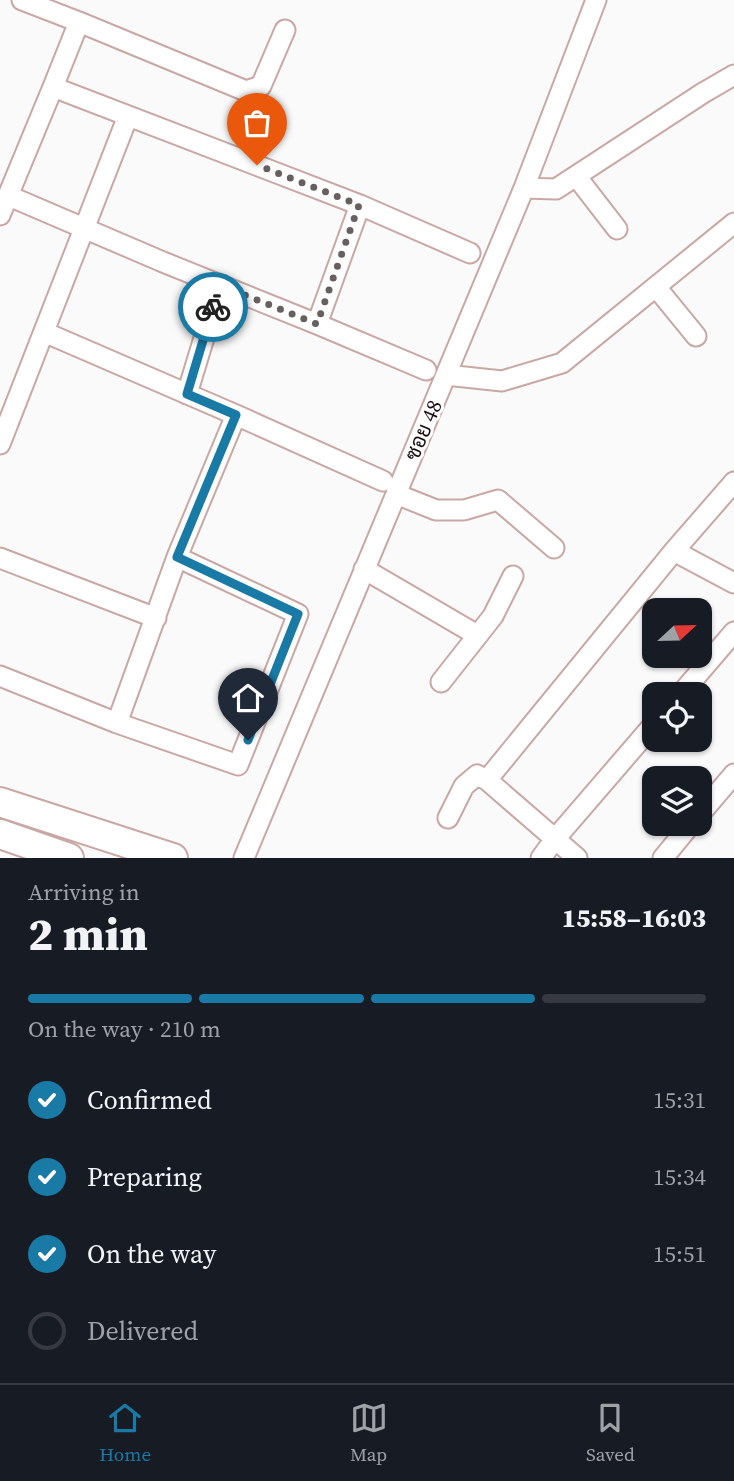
<!DOCTYPE html>
<html lang="en">
<head>
<meta charset="utf-8">
<style>
  body { margin:0; font-family:"Source Serif 4",Sarabun,serif; background:#242831; color:#f1f3f6; height:100vh; display:flex; flex-direction:column; font-size:26px; white-space:nowrap }
  * { box-sizing:border-box; margin:0 }
  p { font-size:23px; color:#9ea1a6 }
  .icon { flex:none; width:38px; height:38px; fill:none; stroke:currentColor; stroke-width:2; stroke-linecap:round; stroke-linejoin:round }
  .map { position:relative; height:858px; overflow:hidden }
  .drawer { display:flex; flex-direction:column; background:#171b24; flex:1 }
  .drawer>* { flex:none }
  .needle { width:46px; rotate:68deg }
  .controls { position:absolute; left:642px; top:598px; display:grid; gap:14px }
  .controls a { display:grid; place-items:center; width:70px; height:70px; border-radius:14px; background:#171b24; box-shadow:0 2px 5px #0004; font-size:35px }
  .pin { position:absolute; display:grid; place-items:center; width:60px; height:60px; color:#fff; margin:-72px -30px; border-radius:50% 50% 50% 0; rotate:-45deg; box-shadow:0 0 7px #0007 }
  .pin .icon { rotate:45deg }
  .courier { position:absolute; display:grid; place-items:center; width:70px; height:70px; margin:-35px; border:5px solid #197aa6; border-radius:50%; background:#fff; color:#222; box-shadow:0 2px 9px #0007 }
  .summary em { font-style:normal; font-weight:800 }
  .summary div { display:flex; flex-direction:column-reverse }
  .summary { display:flex; align-items:center; justify-content:space-between; height:119px; padding:0 28px }
  h1 { font-size:46px; font-weight:800; line-height:52px }
  .bar { display:grid; grid-template-columns:repeat(4,1fr); gap:10px 7px; align-content:center; height:84px; padding:0 28px }
  .bar i { height:9px; border-radius:5px; background:#363941 }
  .bar .on { background:#197aa6 }
  .bar p { grid-column:span 4 }
  ol { padding:0 28px; list-style:none }
  li { display:flex; align-items:center; gap:21px; height:77px }
  li p { margin-inline-start:auto }
  li .icon { padding:7px; border-radius:50%; background:#197aa6; color:#fff; stroke-width:4 }
  li:last-child { color:#9ea1a6 }
  li i { width:38px; height:38px; border:4px solid #363941; border-radius:50% }
  .menu { display:flex; justify-content:space-around; align-items:center; height:98px; border-top:2px solid #363941; background:#171b24; font-size:19px; color:#9ea1a6 }
  .menu a { display:grid; justify-items:center; gap:4px }
  .menu .on { color:#197aa6 }
  .map>svg:first-child { display:block }
  .lines { fill:none; stroke-linecap:round; stroke-linejoin:round }
  .street-casing { stroke:#c9a8a4; stroke-width:23 }
  .secondary-casing { stroke:#c9a8a4; stroke-width:32 }
  .street { stroke:#fff; stroke-width:19 }
  .secondary { stroke:#fff; stroke-width:28 }
  .done { stroke:#67605f; stroke-width:7; stroke-dasharray:0 12.6 }
  .route { stroke:#197aa6; stroke-width:9 }
  .labels { text-anchor:middle; dominant-baseline:central; stroke-width:6; stroke-linejoin:round; paint-order:stroke }
  .street-label { font-size:21px; fill:#180d0c; stroke:#fff }
</style>
</head>
<body>
<div class="map">
<svg width="734" height="858" viewBox="0 0 734 858">
  <rect width="100%" height="100%" fill="#fafafa"/>
  <g class="lines">
    <g class="street-casing">
      <path id="street" d="M22 0 79 22 246 91 261 86 285 30
        M79 22 53 87 360 205 470 253
        M576 176 617 229
        M524 188 556 189 703 93 734 75
        M9 196 163 262 317 324 426 370
        M0 215 53 87
        M656 287 696 336
        M317 324 360 205
        M44 332 236 415
        M446 375 502 381 562 363 734 223
        M187 394 220 285
        M0 444 128 116
        M396 494 436 510H464L498 500 554 548
        M674 551 734 583
        M0 558 156 618
        M364 569 477 635
        M0 676 117 723 238 765 298 614 177 557
        M441 682 493 616 513 576
        M680 695 734 632
        M117 723 177 557 236 415 383 481
        M700 814 734 774
        M448 818 464 786 477 775 487 780
        M244 858 524 188 596 0
        M541 858 555 839 654 724
        M577 858 487 780 674 551 734 482
        M663 858 691 824"/>
    </g>
    <g class="secondary-casing">
      <path id="secondary" d="M0 802 173 858
        M0 834 69 858"/>
    </g>
    <use href="#street" class="street"/>
    <use href="#secondary" class="secondary"/>
  </g>
  <g class="lines">
    <path class="done" d="M213 307 220 285 317 324 359 205 257 165"/>
    <path class="route" d="M213 307 187 394 236 415 177 557 298 614 248 740"/>
  </g>
  <g class="labels">
    <g class="street-label">
      <text transform="translate(423 430) rotate(-67)">ซอย 48</text>
    </g>
  </g>
</svg>
<div class="controls">
<a><svg class="needle" viewBox="-14 -14 28 28"><path d="M0-13l5 13h-10z" fill="#e53935"/><path d="M0 13l5-13h-10z" fill="#9ea1a6"/></svg></a>
<a><svg class="icon" aria-label="locate" viewBox="0 0 24 24"><circle cx="12" cy="12" r="6"/><path d="M12 2v4M12 18v4M2 12h4M18 12h4"/></svg></a>
<a><svg class="icon" aria-label="layers" viewBox="0 0 24 24"><path d="M12 4l9 5-9 5-9-5zM3 14l9 5 9-5"/></svg></a>
</div>
<div class="pin" style="left:257px;top:165px;background:#ea580c"><svg class="icon" aria-label="bag" viewBox="0 0 24 24"><path d="M5 8h14l-1 12H6zM9 8a3 3 0 0 1 6 0"/></svg></div>
<div class="pin" style="left:248px;top:740px;background:#1f2937"><svg class="icon" aria-label="home" viewBox="0 0 24 24"><path d="M3 11l9-7 9 7M6 9v11h12V9"/></svg></div>
<div class="courier" style="left:213px;top:307px"><svg class="icon" aria-label="bike" viewBox="0 0 24 24"><circle cx="6" cy="16" r="4"/><circle cx="18" cy="16" r="4"/><path d="M6 16l4-8h5l3 8M10 8l3 8H6M13 5h3"/></svg></div>
</div>
<section class="drawer">
<div class="summary"><div><h1>2 min</h1><p>Arriving in</p></div><em>15:58–16:03</em></div>
<div class="bar"><i class="on"></i><i class="on"></i><i class="on"></i><i></i><p>On the way · 210 m</p></div>
<ol>
<li><svg class="icon" aria-label="check" viewBox="0 0 24 24"><path d="M5 12l5 5 9-10"/></svg>Confirmed<p>15:31</p></li>
<li><svg class="icon" aria-label="check" viewBox="0 0 24 24"><path d="M5 12l5 5 9-10"/></svg>Preparing<p>15:34</p></li>
<li><svg class="icon" aria-label="check" viewBox="0 0 24 24"><path d="M5 12l5 5 9-10"/></svg>On the way<p>15:51</p></li>
<li><i></i>Delivered</li>
</ol>
</section>
<nav class="menu">
<a class="on"><svg class="icon" aria-label="home" viewBox="0 0 24 24"><path d="M3 11l9-7 9 7M6 9v11h12V9"/></svg>Home</a>
<a><svg class="icon" aria-label="map" viewBox="0 0 24 24"><path d="M3 6l6-2 6 2 6-2v14l-6 2-6-2-6 2zM9 4v14M15 6v14"/></svg>Map</a>
<a><svg class="icon" aria-label="saved" viewBox="0 0 24 24"><path d="M7 4h10v16l-5-4-5 4z"/></svg>Saved</a>
</nav>
</body>
</html>
